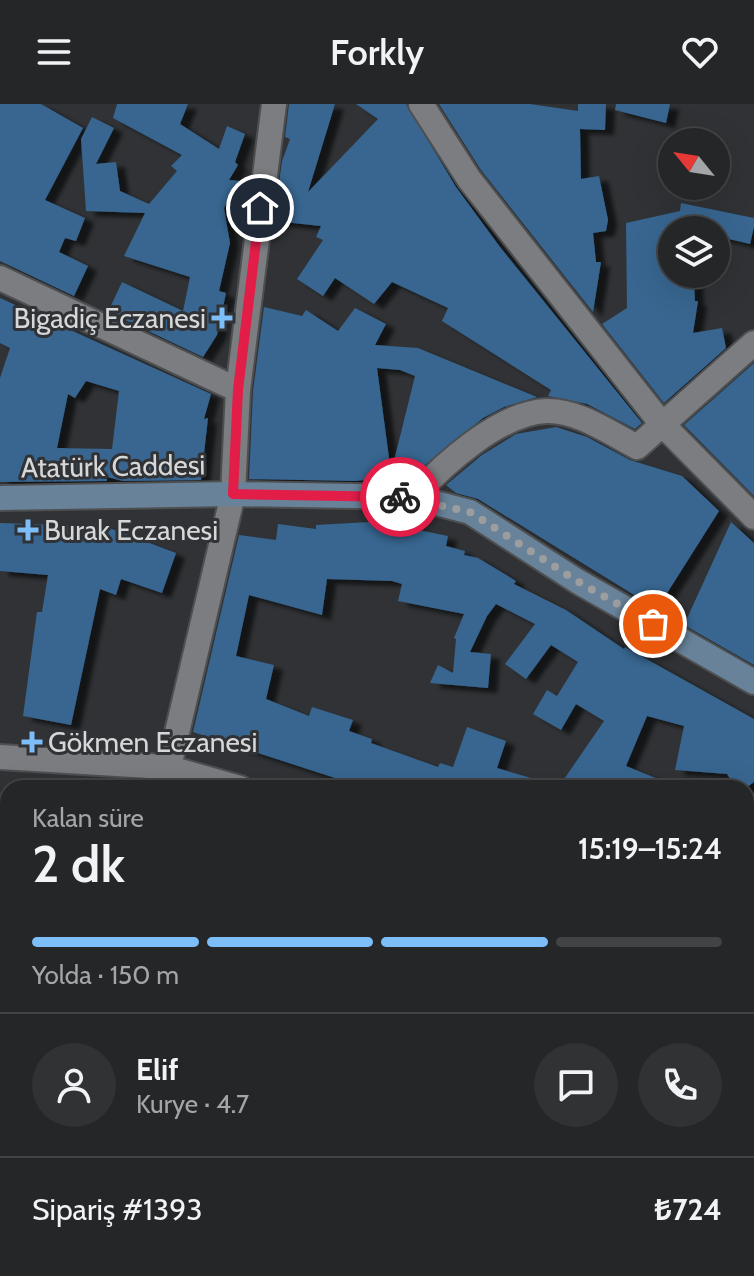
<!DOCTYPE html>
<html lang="tr">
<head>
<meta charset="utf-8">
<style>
  body { margin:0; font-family:Cabin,sans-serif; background:#303234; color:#f1f3f6; height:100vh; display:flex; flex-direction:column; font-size:30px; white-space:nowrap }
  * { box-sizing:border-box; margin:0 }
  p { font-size:26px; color:#a3a5a8 }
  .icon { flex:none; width:44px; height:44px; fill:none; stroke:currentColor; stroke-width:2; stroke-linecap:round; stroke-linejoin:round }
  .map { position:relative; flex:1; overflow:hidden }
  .side { position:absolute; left:0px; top:676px; width:754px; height:496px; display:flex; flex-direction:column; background:#242628; border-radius:24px 24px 0 0; box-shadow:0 8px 32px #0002,0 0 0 2px #414345 }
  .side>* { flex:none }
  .needle { width:52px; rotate:300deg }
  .fabs { position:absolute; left:658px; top:24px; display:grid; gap:16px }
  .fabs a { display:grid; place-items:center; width:72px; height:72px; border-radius:50%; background:#242628; box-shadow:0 8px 32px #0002,0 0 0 2px #414345; font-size:40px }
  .pin { position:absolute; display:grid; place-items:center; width:68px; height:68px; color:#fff; margin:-34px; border:4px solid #fff; border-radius:50%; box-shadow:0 2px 8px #0007 }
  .courier { position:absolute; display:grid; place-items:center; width:80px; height:80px; margin:-40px; border:6px solid #e11d48; border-radius:50%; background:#fff; color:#222; box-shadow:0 2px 10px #0007 }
  .summary em { font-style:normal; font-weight:600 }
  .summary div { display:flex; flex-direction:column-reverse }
  .summary { display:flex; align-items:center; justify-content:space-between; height:136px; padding:0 32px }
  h1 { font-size:52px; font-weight:600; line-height:60px }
  .bar { display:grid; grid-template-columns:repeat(4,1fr); gap:12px 8px; align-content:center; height:96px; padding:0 32px }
  .bar i { height:10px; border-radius:6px; background:#414345 }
  .bar .on { background:#7dbef9 }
  .bar p { grid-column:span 4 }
  .line { display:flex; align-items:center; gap:20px; padding:0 32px; border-top:2px solid #414345 }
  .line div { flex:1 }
  .round { display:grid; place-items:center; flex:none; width:84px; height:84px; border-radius:42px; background:#303234 }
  header { display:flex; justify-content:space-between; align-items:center; height:104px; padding:0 32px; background:#242628; font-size:36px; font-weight:600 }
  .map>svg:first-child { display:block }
  .built { fill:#353c43 }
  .building { fill:#376690; fill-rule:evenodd; filter:url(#shadow) }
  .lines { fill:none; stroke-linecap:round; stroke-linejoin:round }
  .minor-casing { stroke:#4d4f51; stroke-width:28 }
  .tertiary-casing { stroke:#4d4f51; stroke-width:28 }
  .secondary-casing { stroke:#4d4f51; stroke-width:28 }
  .minor { stroke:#7b7d80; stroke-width:24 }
  .tertiary { stroke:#7b7d80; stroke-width:24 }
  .secondary { stroke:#688299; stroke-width:24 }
  .done { stroke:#9b9d9f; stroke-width:8; stroke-dasharray:0 14.4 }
  .route { stroke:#e11d48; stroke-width:10 }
  .poi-dot { fill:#7dbef9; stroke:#303235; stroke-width:3 }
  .labels { text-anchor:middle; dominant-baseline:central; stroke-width:6; stroke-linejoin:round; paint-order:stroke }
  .poi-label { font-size:28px; fill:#d5d7d8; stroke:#303235; text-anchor:start }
  .street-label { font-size:28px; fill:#d5d7d8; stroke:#303235 }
</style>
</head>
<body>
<header><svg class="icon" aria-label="menu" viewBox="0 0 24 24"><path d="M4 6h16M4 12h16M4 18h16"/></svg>Forkly<svg class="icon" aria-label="heart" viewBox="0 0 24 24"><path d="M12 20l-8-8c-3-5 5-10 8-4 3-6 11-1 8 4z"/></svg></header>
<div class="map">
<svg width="754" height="1172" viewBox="0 0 754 1172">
  <defs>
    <filter id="shadow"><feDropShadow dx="9" dy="5" stdDeviation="2" flood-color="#0009"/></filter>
  </defs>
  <rect width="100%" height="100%" fill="#303235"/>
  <path class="built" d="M161 1164H380L378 1172H162Z"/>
  <path class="building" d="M0 0H41L83 24 45 96 85 114 76 137 65 134 59 148 88 162 74 192 0 157Z
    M117 0H188L180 20 219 45 227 22 245 30 235 58 238 61 229 76 240 77 224 104 230 139 219 187 226 189 217 231 203 253 108 208 122 178 183 207 190 173 124 152 145 109 86 107 81 35 92 13 114 24 96 60 116 58 120 87 149 100 177 67 171 62 182 51 113 14Z
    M289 0H335L308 88 378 15 356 0H406L456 83 500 143 642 319 635 325 587 300 548 292 551 286 442 217 448 204 392 178 374 200 335 174 323 192 297 175 323 136 316 133 321 122 274 117 282 57 290 35 285 33Z
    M439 0H530L578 7V0H606L605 26 580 25 581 75 599 72 608 116 606 127 593 129 596 158H601L593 208 481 66Z
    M616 0H670L666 19 615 6Z
    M681 99 754 114V123L750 140 716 132V126H672V170H681V177H694L695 197H698L693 229 722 224 726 244 664 299 602 220 627 204 626 119 680 107Z
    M0 194 211 290 204 315 208 314 201 376 123 377 107 373V377L0 378V274L10 244 0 239ZM86 277 119 287 112 345 57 344 68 290 75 294Z
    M264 203 302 212 306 206 338 227 355 204 386 220 375 241 418 244 537 293 504 303 483 314 414 370 356 377 249 375 253 287ZM377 264 400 266 415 272 391 369Z
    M754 259V392L684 321Z
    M556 323 587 333 630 356 682 372 719 407 657 505 478 395 456 389 446 381 482 351 516 330Z
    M369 418 419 423V426L448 432 446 442 465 447 464 451 478 454 516 477 514 480 566 506 624 545 625 543 754 615V678L746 684H736L727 670 675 666 684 622 647 612 626 662 680 684H558L604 617 576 600 561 626 533 610 547 586 557 592 578 558 551 541 526 575 505 560 535 520 496 500 487 512 470 548 491 550 488 584 430 579 438 561 453 569 456 535 454 534 464 510 398 497 402 480 392 477 327 475 322 511 249 491 236 552 274 561 266 595 309 612 312 603 353 616 349 627 372 635 371 639 438 663 440 659 453 663 467 623 506 637 497 664 548 679 547 684H366L193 628 239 431 276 436 278 420 316 425V421Z
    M731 418 754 439V561L684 521Z
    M0 419 95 422 96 419 176 449 162 489 121 475 116 491 100 485 71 621 23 612 37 508H42L48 471 0 467Z"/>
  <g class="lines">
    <g class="minor-casing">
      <path id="minor" d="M0 174 238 286
        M413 393C443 361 499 309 546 307 578 306 610 329 637 343L754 239
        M164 684 233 390 238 286 274 0
        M0 937 8 939
        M0 1111 8 1113
        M145 1164V1172
        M7 1172 11 1164
        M404 1172 406 1164
        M553 1172 555 1164"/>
    </g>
    <g class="tertiary-casing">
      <path id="tertiary" d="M421 0 469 75 661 319 754 413
        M0 653 166 663 240 684
        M746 709H754
        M746 1074 754 1047
        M718 1172 721 1164"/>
    </g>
    <g class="secondary-casing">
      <path id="secondary" d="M0 394 233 390 413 393 470 408 577 477 754 578"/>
    </g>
    <use href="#minor" class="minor"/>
    <use href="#tertiary" class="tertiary"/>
    <use href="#secondary" class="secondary"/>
  </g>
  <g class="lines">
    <path class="done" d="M400 393 470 408 577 477 653 520"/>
    <path class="route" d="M260 104 238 286 233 390 400 393"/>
  </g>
  <g class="poi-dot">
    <path d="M218 202h8v8h8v8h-8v8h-8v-8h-8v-8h8z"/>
    <path d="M24 414h8v8h8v8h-8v8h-8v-8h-8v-8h8z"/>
    <path d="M28 626h8v8h8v8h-8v8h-8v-8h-8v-8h8z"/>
  </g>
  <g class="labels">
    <g class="poi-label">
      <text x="206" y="214" text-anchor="end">Bigadiç Eczanesi</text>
      <text x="44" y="426">Burak Eczanesi</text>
      <text x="48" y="638">Gökmen Eczanesi</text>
    </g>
    <g class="street-label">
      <text transform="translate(113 362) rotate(-1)">Atatürk Caddesi</text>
    </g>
  </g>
</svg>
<div class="fabs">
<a><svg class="needle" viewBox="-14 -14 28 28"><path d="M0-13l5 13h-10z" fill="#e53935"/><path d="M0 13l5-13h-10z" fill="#a3a5a8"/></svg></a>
<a><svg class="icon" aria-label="layers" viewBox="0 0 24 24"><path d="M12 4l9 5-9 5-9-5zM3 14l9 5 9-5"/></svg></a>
</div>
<div class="pin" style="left:653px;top:520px;background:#ea580c"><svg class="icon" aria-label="bag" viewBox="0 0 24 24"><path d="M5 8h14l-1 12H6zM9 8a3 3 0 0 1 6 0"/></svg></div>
<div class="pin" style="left:260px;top:104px;background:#1f2937"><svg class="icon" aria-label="home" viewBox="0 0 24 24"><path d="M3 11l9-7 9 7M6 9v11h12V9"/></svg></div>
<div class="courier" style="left:400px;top:393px"><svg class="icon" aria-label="bike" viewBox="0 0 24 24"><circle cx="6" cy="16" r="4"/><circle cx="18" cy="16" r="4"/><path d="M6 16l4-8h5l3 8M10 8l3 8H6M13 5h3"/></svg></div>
<section class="side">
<div class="summary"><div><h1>2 dk</h1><p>Kalan süre</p></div><em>15:19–15:24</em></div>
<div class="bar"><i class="on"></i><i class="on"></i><i class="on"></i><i></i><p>Yolda · 150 m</p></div>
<div class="line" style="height:144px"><a class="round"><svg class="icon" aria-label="person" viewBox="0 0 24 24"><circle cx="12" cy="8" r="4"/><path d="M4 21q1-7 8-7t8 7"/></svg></a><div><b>Elif</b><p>Kurye · 4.7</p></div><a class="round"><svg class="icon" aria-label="chat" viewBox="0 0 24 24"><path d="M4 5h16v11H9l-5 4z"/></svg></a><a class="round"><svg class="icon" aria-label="phone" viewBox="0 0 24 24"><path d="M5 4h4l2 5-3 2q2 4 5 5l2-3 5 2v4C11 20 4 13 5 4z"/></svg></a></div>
<div class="line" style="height:104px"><div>Sipariş #1393</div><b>₺724</b></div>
</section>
</div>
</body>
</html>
